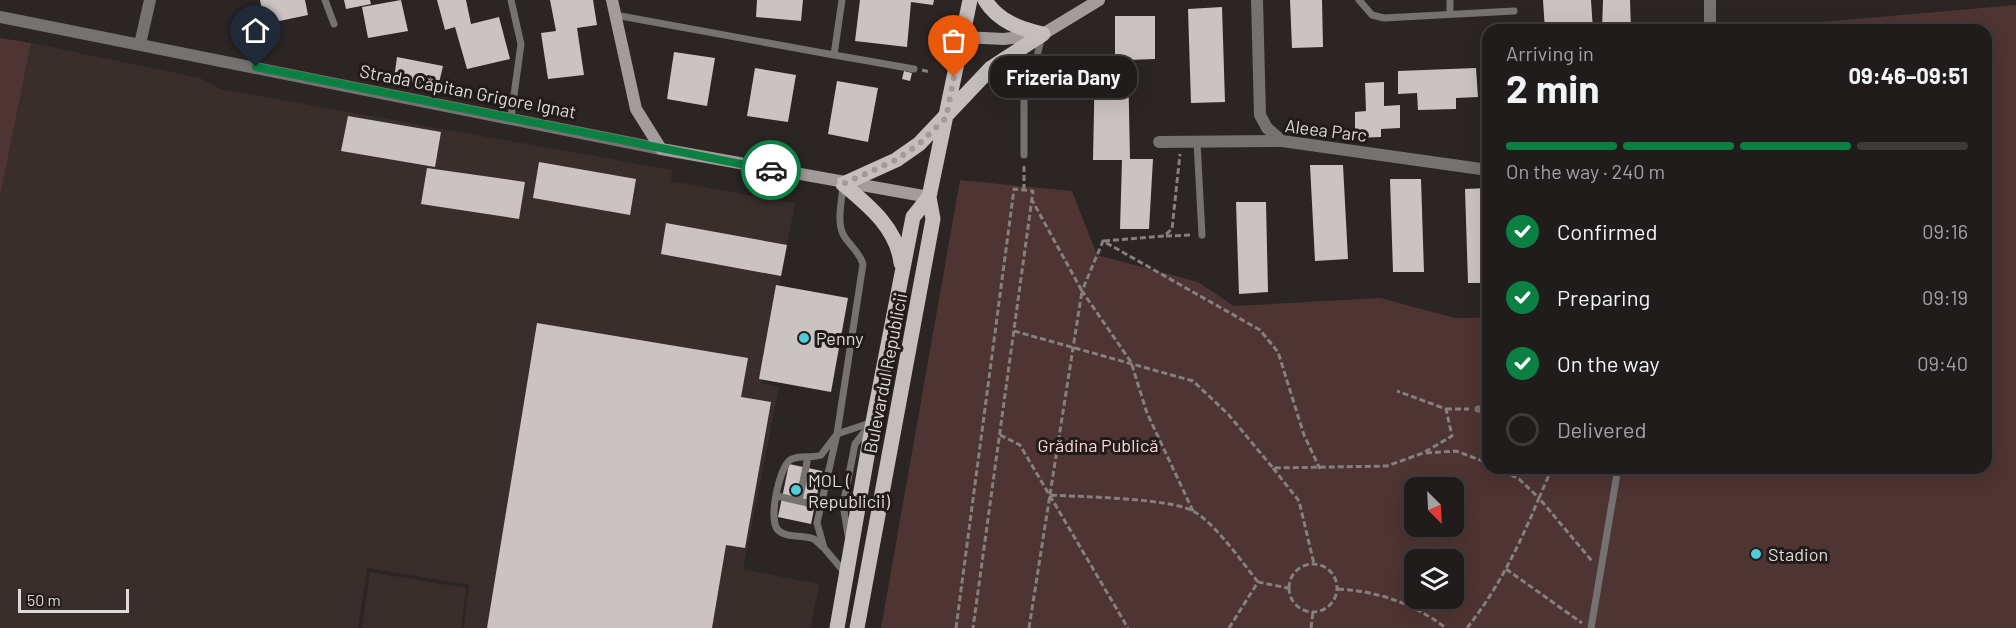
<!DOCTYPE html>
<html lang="en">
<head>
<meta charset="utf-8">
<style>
  body { margin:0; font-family:Barlow,sans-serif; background:#282524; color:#f1f3f6; height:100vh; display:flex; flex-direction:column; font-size:22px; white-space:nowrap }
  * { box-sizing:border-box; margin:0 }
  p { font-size:20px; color:#a2a1a3 }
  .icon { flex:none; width:33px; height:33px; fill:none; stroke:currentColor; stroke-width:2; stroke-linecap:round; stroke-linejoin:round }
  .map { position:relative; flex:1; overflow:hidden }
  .panel { position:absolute; left:1482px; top:24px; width:510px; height:450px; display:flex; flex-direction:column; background:#201c1b; border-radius:18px; box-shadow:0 6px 24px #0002,0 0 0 2px #3d3a3a }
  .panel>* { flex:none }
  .needle { width:39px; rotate:156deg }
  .tools { position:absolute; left:1404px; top:477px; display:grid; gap:12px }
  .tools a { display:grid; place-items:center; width:60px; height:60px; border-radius:12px; background:#201c1b; box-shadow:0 6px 24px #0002,0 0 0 2px #3d3a3a; font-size:30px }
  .scale { position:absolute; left:18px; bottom:15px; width:111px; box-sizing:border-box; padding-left:6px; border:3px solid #dfdbda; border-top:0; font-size:16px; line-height:21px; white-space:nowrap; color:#dfdbda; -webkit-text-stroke:4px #211b1b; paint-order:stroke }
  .pin { position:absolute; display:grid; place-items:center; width:51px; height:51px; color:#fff; margin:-62px -26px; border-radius:50% 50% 50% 0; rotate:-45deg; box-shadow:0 0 6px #0007 }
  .pin .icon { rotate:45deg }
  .courier { position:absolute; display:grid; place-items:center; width:60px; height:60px; margin:-30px; border:4px solid #0b8043; border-radius:50%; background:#fff; color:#222; box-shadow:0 2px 8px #0007 }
  .bubble { position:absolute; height:42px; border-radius:18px; background:#201c1b; box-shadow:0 6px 24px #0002,0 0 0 2px #3d3a3a; font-size:20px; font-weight:700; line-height:42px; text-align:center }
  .overview em { font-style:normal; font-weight:700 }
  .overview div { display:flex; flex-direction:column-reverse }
  .overview { display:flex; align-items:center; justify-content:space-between; height:102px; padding:0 24px }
  h1 { font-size:39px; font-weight:700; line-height:45px }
  .bar { display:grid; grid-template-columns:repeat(4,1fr); gap:9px 6px; align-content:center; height:72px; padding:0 24px }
  .bar i { height:8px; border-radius:4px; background:#3d3a3a }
  .bar .active { background:#0b8043 }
  .bar p { grid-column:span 4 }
  ol { padding:0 24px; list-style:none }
  li { display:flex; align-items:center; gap:18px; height:66px }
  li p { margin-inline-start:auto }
  li .icon { padding:6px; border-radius:50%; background:#0b8043; color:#fff; stroke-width:4 }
  li:last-child { color:#a2a1a3 }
  li i { width:33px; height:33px; border:3px solid #3d3a3a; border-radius:50% }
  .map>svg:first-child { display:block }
  .built { fill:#392e2c }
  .green { fill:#4e3432; fill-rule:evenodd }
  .building { fill:#cbc3c2 }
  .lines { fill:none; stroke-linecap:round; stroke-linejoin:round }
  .path { stroke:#85807f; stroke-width:3; stroke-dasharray:6 3; stroke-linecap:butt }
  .service { stroke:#757271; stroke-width:7 }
  .minor { stroke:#757271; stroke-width:12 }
  .tertiary { stroke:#757271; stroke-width:12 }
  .secondary { stroke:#a29c9c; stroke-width:12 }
  .primary { stroke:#c4bebd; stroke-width:15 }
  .done { stroke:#a09b9a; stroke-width:6; stroke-dasharray:0 10.8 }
  .route { stroke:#0b8043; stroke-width:8 }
  .poi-dot { fill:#52cbd8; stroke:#211b1b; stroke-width:2 }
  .labels { text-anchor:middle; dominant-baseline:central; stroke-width:6; stroke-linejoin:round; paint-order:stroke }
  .street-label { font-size:18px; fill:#dfdbda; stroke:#211b1b }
  .poi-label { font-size:18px; fill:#dfdbda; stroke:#211b1b; text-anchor:start }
  .park-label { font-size:18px; fill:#fdd5d2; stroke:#211b1b }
</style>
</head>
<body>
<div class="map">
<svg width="2016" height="628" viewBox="0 0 2016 628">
  <rect width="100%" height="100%" fill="#2b2524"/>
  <path class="built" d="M31 43 200 78 220 89 672 170 671 181 795 203 761 383 779 387 743 569 819 584 811 628H464L469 585 367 568 358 628H0V197Z
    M370 572 466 588 461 628H362Z"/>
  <path class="green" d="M2016 5V628H881L960 180 1072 191 1097 255 1198 282 1234 306 1380 298 1455 318H1488V468H1986V30H1820L1822 22ZM1414 488H1454V526H1414ZM1414 560H1454V598H1414Z
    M0 38 31 43 0 197Z"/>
  <path class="building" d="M260 0H305L308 15 265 24Z
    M344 0H370L371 4 346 9Z
    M401 0 408 31 368 38 362 7Z
    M437 0H466L471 24 499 17 510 59 467 69 455 27 445 30Z
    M550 0H593L597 25 577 28 584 75 548 79 541 33 556 31Z
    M757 0H803L801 21 756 17Z
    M860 0H934L933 5 911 2 907 47 855 41Z
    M1290 0H1322L1323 47 1292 48Z
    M1543 0H1591L1593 30H1545Z
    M1603 0H1630L1631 30H1602Z
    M1222 7 1225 102 1191 103 1188 9Z
    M1115 16H1155V59L1128 60 1130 159H1153L1149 229H1120L1122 160H1093L1095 59 1115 60Z
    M674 52 715 58 707 106 667 99Z
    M397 57 443 66 438 87 394 79Z
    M755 68 796 75 788 122 747 116Z
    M1476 68 1478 97 1456 98V109L1418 110 1417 93 1398 94V71Z
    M904 71 912 73 910 81 902 79Z
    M837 81 878 88 868 142 828 134Z
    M1384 82V106L1400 105V128L1381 129V137L1355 138V112L1366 111 1365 83Z
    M348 116 441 132 435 167 341 151Z
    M539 162 636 179 630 215 533 198Z
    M1310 165H1343L1348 259 1315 261Z
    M427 168 525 182 519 219 421 204Z
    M1390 179H1421L1424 272H1393Z
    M1488 188V283H1468L1465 189Z
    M1236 202H1266L1268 292 1239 294Z
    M666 223 787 245 781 276 661 254Z
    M776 285 848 298 831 392 759 379Z
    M537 323 748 358 741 397 771 402 745 548 726 545 712 628H487Z
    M789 464 822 471 811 524 778 517Z"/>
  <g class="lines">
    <path class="path" d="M922 70 930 72
      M1024 190V166
      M1166 236 1192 235
      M1104 241 1164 236 1172 229 1180 154
      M1014 331 1193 381 1228 414 1273 468 1387 466 1423 453 1452 436 1446 409 1397 391
      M1446 409H1469
      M1000 435 1020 445 1128 628
      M1426 453 1456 451 1488 463
      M1273 468 1299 501 1314 564
      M1552 468 1539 498 1592 561
      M1051 495C1082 497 1169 498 1193 511 1215 523 1242 562 1258 582
      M1193 511 1147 413 1131 362 1082 291 1103 241 1260 330 1278 352 1304 435 1320 469
      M1289 588a24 24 0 1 1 48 0a24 24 0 1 1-48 0Z
      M1506 569 1582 623
      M1338 589C1378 591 1414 604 1446 628
      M956 628 1014 189 1033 191 973 628
      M1029 628 1082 291 1032 200
      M1229 628 1258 582 1288 588
      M1311 628 1313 612
      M1467 628C1498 589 1520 544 1539 498L1519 479 1498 468"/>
    <path class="service" d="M325 0 334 24
      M511 0 521 44 511 117
      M1359 0 1372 15 1384 18 1514 11
      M1450 0V13
      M615 15 834 55 842 0
      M834 55 914 69
      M1197 142 1202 235
      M1024 155V86L1036 60 1042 36
      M1478 409H1488
      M777 496 821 506
      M799 501 808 457
      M848 535 843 505 855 444 869 426
      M824 548C821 546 817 541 814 539 803 534 787 539 778 530 768 520 779 468 790 460 799 454 810 459 821 455L837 434 863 264C859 251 850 246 844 236 836 223 842 200 843 186
      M846 574 824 548 817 523 837 434 873 422
      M1591 628 1618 468"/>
    <path class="minor" d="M1257 0 1260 115 1267 128 1282 141
      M1710 0V30
      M140 44 150 0
      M1159 142 1282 141 1488 170"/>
    <path class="tertiary" d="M0 17 661 149"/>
    <path class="secondary" d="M612 0 636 109 661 149 929 197
      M963 37 1004 39 1043 34 1099 0"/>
    <path class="primary" d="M985 0C998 21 1020 29 1043 34
      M901 263C897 228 868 205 843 184L896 160 919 144 991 68 1043 34
      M837 628 873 422 913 217 929 197
      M857 628 933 219 929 197 970 0"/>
  </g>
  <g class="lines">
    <path class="done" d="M771 170 843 184 896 160 919 144 946 118 954 77"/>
    <path class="route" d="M256 67 771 170"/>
  </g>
  <g class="poi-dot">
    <circle cx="804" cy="338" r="6"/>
    <circle cx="796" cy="490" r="6"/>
    <circle cx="1756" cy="554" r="6"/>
  </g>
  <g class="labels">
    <g class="street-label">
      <text transform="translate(468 91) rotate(11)">Strada Căpitan Grigore Ignat</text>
      <text transform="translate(1326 130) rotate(7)">Aleea Parc</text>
      <text transform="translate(885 373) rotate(-79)">Bulevardul Republicii</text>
    </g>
    <g class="poi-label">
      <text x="816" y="338">Penny</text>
      <text x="808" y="480">MOL (<tspan x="808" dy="21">Republicii)</tspan></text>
      <text x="1768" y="554">Stadion</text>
    </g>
    <g class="park-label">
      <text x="1098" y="445">Grădina Publică</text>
    </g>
  </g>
</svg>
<div class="tools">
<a><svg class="needle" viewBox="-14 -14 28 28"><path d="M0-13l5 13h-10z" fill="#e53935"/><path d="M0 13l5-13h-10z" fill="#a2a1a3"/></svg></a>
<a><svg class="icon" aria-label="layers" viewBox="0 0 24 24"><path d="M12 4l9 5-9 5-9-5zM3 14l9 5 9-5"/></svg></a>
</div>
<div class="scale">50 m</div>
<div class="pin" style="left:954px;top:77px;background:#ea580c"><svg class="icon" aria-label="bag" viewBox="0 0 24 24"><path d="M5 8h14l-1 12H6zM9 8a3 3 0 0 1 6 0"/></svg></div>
<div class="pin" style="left:256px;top:67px;background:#1f2937"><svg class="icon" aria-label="home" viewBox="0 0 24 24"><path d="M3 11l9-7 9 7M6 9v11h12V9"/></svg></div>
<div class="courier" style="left:771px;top:170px"><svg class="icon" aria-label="car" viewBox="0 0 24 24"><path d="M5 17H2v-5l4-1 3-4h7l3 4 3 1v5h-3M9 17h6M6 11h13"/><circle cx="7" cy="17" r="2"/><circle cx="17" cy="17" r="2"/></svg></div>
<div class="bubble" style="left:990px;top:56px;width:147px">Frizeria Dany</div>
<section class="panel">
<div class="overview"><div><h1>2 min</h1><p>Arriving in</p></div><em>09:46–09:51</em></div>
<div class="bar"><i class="active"></i><i class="active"></i><i class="active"></i><i></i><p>On the way · 240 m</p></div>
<ol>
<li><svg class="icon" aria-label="check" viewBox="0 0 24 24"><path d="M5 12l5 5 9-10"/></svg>Confirmed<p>09:16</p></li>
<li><svg class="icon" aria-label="check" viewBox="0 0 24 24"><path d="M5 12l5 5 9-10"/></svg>Preparing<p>09:19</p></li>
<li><svg class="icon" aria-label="check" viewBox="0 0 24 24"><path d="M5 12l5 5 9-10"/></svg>On the way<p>09:40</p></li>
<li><i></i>Delivered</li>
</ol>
</section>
</div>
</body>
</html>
